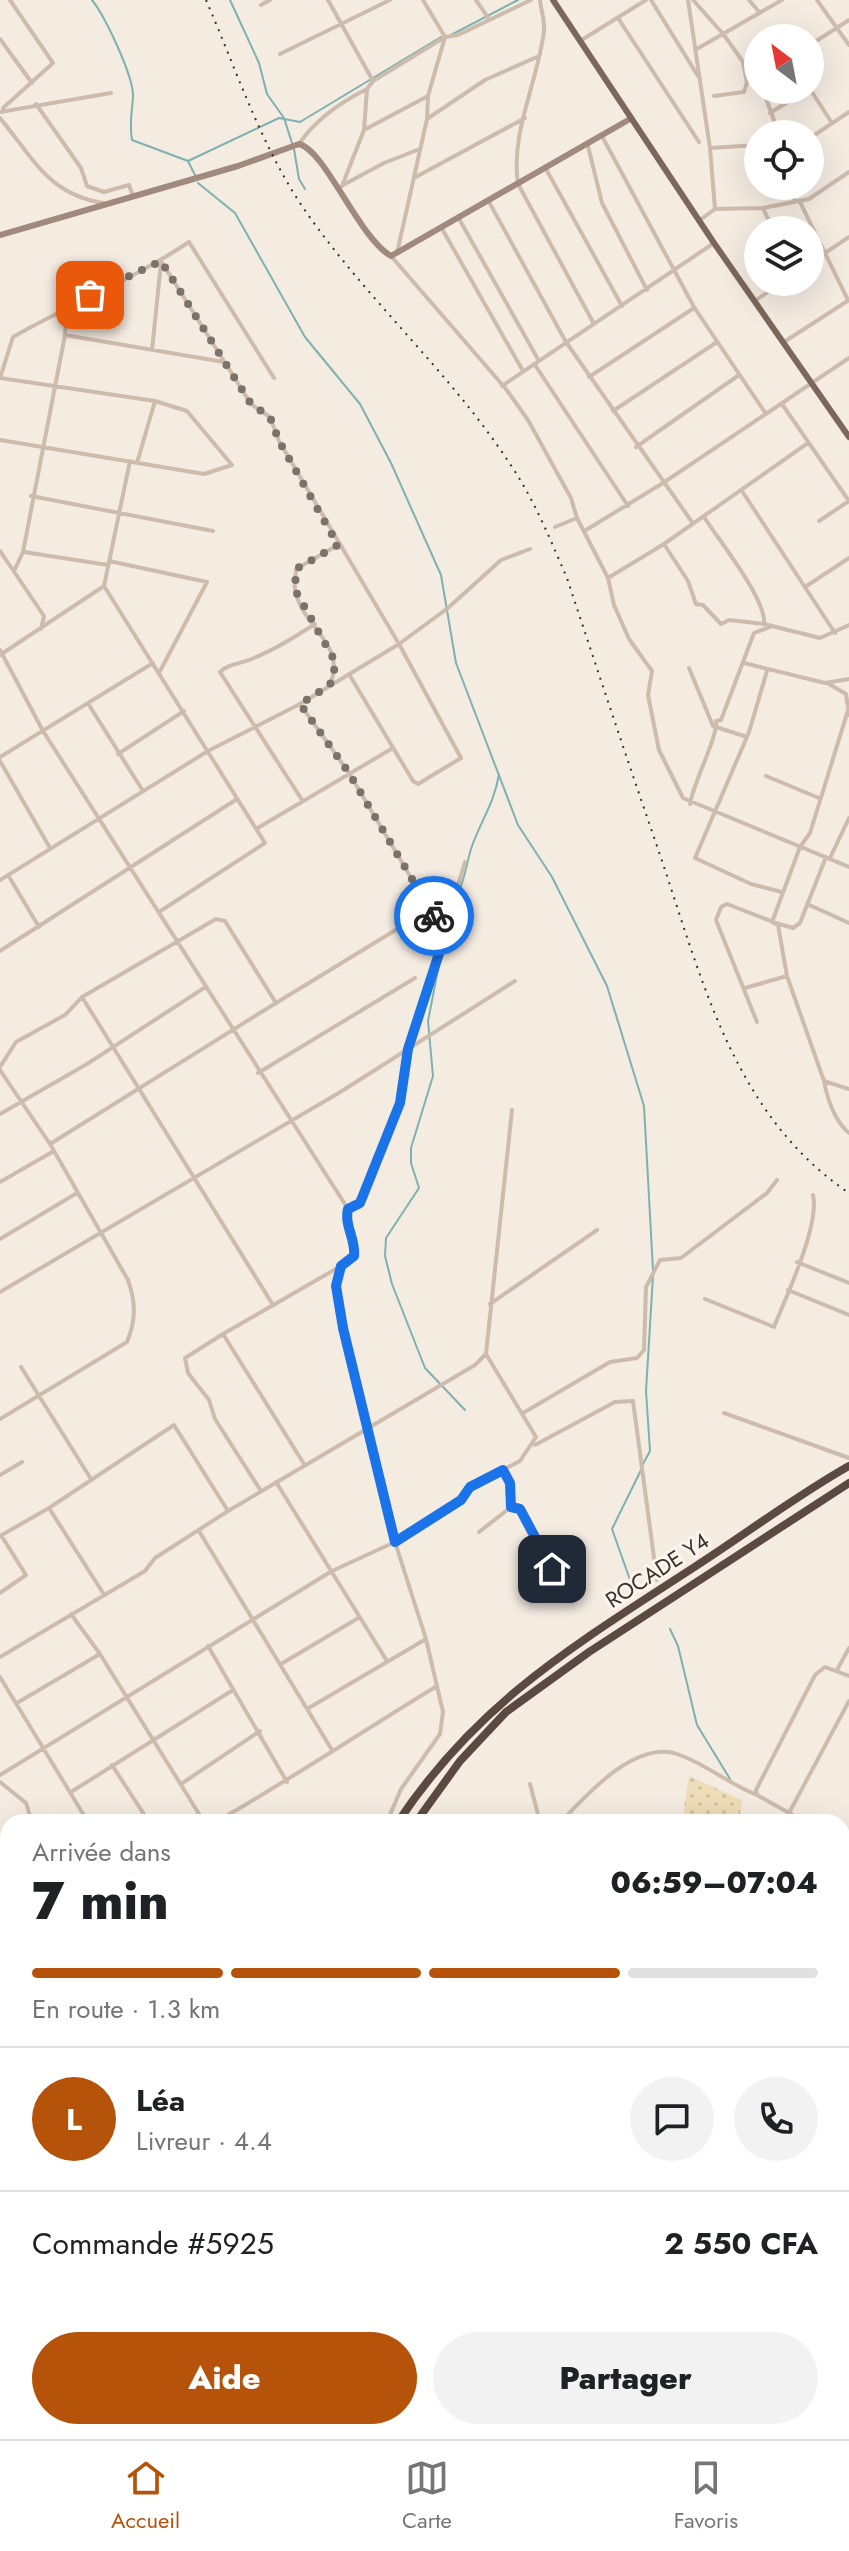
<!DOCTYPE html>
<html lang="fr">
<head>
<meta charset="utf-8">
<style>
  body { margin:0; font-family:Jost,sans-serif; background:#f2f2f2; color:#202124; height:100vh; display:flex; flex-direction:column; font-size:30px; white-space:nowrap }
  * { box-sizing:border-box; margin:0 }
  p { font-size:26px; color:#757577 }
  .icon { flex:none; width:44px; height:44px; fill:none; stroke:currentColor; stroke-width:2; stroke-linecap:round; stroke-linejoin:round }
  .map { position:relative; flex:1; overflow:hidden }
  .sheet { position:absolute; left:0px; top:1814px; width:850px; height:626px; display:flex; flex-direction:column; background:#fff; border-radius:24px 24px 0 0; box-shadow:0 8px 32px #0002 }
  .sheet>* { flex:none }
  .needle { width:52px; rotate:328deg }
  .tools { position:absolute; left:744px; top:24px; display:grid; gap:16px }
  .tools a { display:grid; place-items:center; width:80px; height:80px; border-radius:50%; background:#fff; box-shadow:0 8px 32px #0002; font-size:40px }
  .pin { position:absolute; display:grid; place-items:center; width:68px; height:68px; color:#fff; margin:-34px; border-radius:16px; box-shadow:0 4px 12px #0006 }
  .courier { position:absolute; display:grid; place-items:center; width:80px; height:80px; margin:-40px; border:6px solid #1a73e8; border-radius:50%; background:#fff; color:#222; box-shadow:0 2px 10px #0007 }
  .headline em { font-style:normal; font-weight:800 }
  .headline div { display:flex; flex-direction:column-reverse }
  .headline { display:flex; align-items:center; justify-content:space-between; height:136px; padding:0 32px }
  h1 { font-size:52px; font-weight:800; line-height:60px }
  .bar { display:grid; grid-template-columns:repeat(4,1fr); gap:12px 8px; align-content:center; height:96px; padding:0 32px }
  .bar i { height:10px; border-radius:6px; background:#e0e0e0 }
  .bar .on { background:#b45309 }
  .bar p { grid-column:span 4 }
  .line { display:flex; align-items:center; gap:20px; padding:0 32px; border-top:2px solid #e0e0e0 }
  .line div { flex:1 }
  .round { display:grid; place-items:center; flex:none; width:84px; height:84px; border-radius:42px; background:#f2f2f2 }
  .primary-button { display:flex; gap:16px; margin-top:auto; padding:16px 32px }
  .primary-button a { flex:1; height:92px; border-radius:48px; background:#b45309; color:#fff; font-size:32px; font-weight:800; line-height:92px; text-align:center }
  .primary-button a+a { background:#f2f2f2; color:#202124 }
  .menu { display:flex; justify-content:space-around; align-items:center; height:112px; border-top:2px solid #e0e0e0; background:#fff; font-size:22px; color:#757577 }
  .menu a { display:grid; justify-items:center; gap:4px }
  .menu .on { color:#b45309 }
  .map>svg:first-child { display:block }
  .sand { fill:url(#sand-dots) }
  .lines { fill:none; stroke-linecap:round; stroke-linejoin:round }
  .stream { stroke:#7fb0b2; stroke-width:2 }
  .street { stroke:#cdbbac; stroke-width:4 }
  .secondary { stroke:#a18a7d; stroke-width:6 }
  .primary { stroke:#7d675c; stroke-width:6 }
  .highway { stroke:#5c4a42; stroke-width:8 }
  .rail { stroke:#3b302b; stroke-width:2; stroke-dasharray:2 6; stroke-linecap:butt }
  .done { stroke:#7c716b; stroke-width:8; stroke-dasharray:0 14.4 }
  .route { stroke:#1a73e8; stroke-width:10 }
  .labels { text-anchor:middle; dominant-baseline:central; stroke-width:6; stroke-linejoin:round; paint-order:stroke }
  .street-label { font-size:22px; fill:#3b302b; stroke:#fbf5ee }
</style>
</head>
<body>
<div class="map">
<svg width="849" height="2439" viewBox="0 0 849 2439">
  <defs>
    <pattern id="sand-dots" width="8" height="8" patternUnits="userSpaceOnUse" patternTransform="scale(2)"><rect width="8" height="8" fill="#efdcb8"/><path d="M2 2h.1M6 6h.1" fill="none" stroke="#cebd9e" stroke-width="1.8" stroke-linecap="round"/></pattern>
  </defs>
  <rect width="100%" height="100%" fill="#f4ebe1"/>
  <path class="sand" d="M689 1776 742 1800 739 1822H682Z"/>
  <g class="lines">
    <path class="stream" d="M92 0C105 16 134 77 133 97 132 113 129 123 132 140L188 161 195 175
      M230 0 259 63 267 94 284 118 292 143
      M451 35 518 0
      M294 149 299 179 305 189
      M188 161 279 118 300 122 441 37
      M198 183 235 213 305 337 360 404 391 463 441 575 456 663 518 825 552 877 607 986 644 1106 653 1270
      M457 895C466 878 466 863 472 846 481 821 495 801 499 774
      M444 939 428 1021 433 1076 411 1148V1163L419 1188 386 1238 385 1256 392 1284 425 1368 465 1410
      M643 1464 650 1451 646 1391 653 1276
      M634 1591 612 1529 641 1470
      M670 1629 678 1646 697 1725 730 1779"/>
    <path class="street" d="M328 0 373 81
      M476 0 489 19
      M540 0C541 10 545 21 544 31 538 81 510 134 518 184L594 324
      M651 0 698 76
      M688 0 710 148 715 209 700 220
      M693 0 724 35 758 83
      M749 0 760 13
      M817 0 849 45
      M261 5 270 0
      M618 18 699 142
      M0 39 32 83
      M580 41 646 0
      M810 45 849 20
      M695 50 782 0
      M280 54 390 0
      M810 89 832 123
      M763 90 779 134
      M714 96 744 92 747 82 743 63
      M36 104 81 168 87 186 104 192 129 185 133 196
      M3 108 53 63 10 0
      M0 112 111 93
      M770 113 807 90
      M0 118C34 159 48 194 103 203
      M427 119 485 80 539 56
      M364 130 428 96
      M603 138 694 307 766 414
      M810 138 849 112
      M299 144C315 120 341 102 367 89
      M588 146 602 203 647 290
      M710 148 758 145
      M546 169 622 306
      M414 178 525 118
      M343 185 384 163 420 149
      M342 186 364 130 367 89 373 81 445 37 458 35 531 0
      M790 186 795 202
      M488 200 566 342 692 522
      M800 202 848 300
      M763 208 773 230
      M715 209 763 208 809 199 849 172
      M458 217 539 361
      M441 227 523 371
      M397 253 427 119 428 96 445 37 423 0
      M391 256 506 389 528 420 571 498 577 518 608 578 614 605 629 639 652 671 648 695 659 750 683 798 849 867
      M161 261 251 404 270 417 279 441 399 644 448 608 501 560 530 549
      M810 263 849 237
      M755 301 782 282
      M65 335 224 362
      M784 342 849 300
      M152 350 161 263
      M535 365 628 506
      M589 377 694 308
      M0 378 155 401 187 411 232 465 204 474 0 440
      M0 378 13 337C71 304 134 279 189 242L274 378
      M502 386 714 243
      M782 404 849 501
      M613 411 717 342
      M636 447 739 375
      M137 463 155 401
      M742 491 835 633
      M31 496 213 531
      M704 517C718 539 767 600 764 624L820 638 849 625
      M819 521 849 501
      M555 527 577 518
      M586 530 663 483 849 358
      M664 544 688 581 696 604 703 605 721 624 729 620 764 624
      M0 551 44 616 41 629
      M24 552 108 565
      M109 561 207 582 159 673
      M15 569 23 552 65 335 67 306
      M608 578 664 544 808 443
      M104 586 265 843 159 912
      M805 587 849 558
      M0 650 43 731 348 1209C344 1226 356 1239 354 1256L341 1266 336 1286 343 1328 395 1542 426 1639 443 1712 440 1734 401 1789 387 1822
      M0 655 104 586 130 461
      M744 663 825 683 849 679
      M689 668 713 726 747 737
      M767 671 749 732 695 858 751 884 782 892
      M331 682C346 643 300 625 295 589 294 583 296 575 296 569L338 545
      M829 684 846 694 849 715
      M300 704 349 773 445 935
      M89 705 143 791
      M849 707 810 833 800 847 772 922 778 925 787 976 824 1081 849 1089
      M118 754 184 711
      M0 757 153 663
      M0 761 50 848
      M766 776 819 798
      M302 800 220 672C229 663 242 664 254 658 276 649 295 637 315 624
      M690 804C693 783 718 737 716 721L721 720 754 633 770 627
      M256 829 393 748
      M830 858 849 818
      M8 875 39 927
      M0 880 208 751 300 704 399 644 461 758 418 784 413 781 349 674
      M807 904 849 923
      M776 923 793 928 800 923 826 857
      M0 951 237 799
      M745 988 787 976
      M82 997 273 1305
      M276 1003 430 909
      M757 1022 716 920 721 907 727 904 771 921
      M0 1067 16 1042 65 1015 82 997 216 919 225 921 276 1003 50 1144
      M0 1070 50 1144 128 1280C136 1303 136 1320 127 1342L0 1419
      M258 1073 415 978
      M824 1081C827 1098 835 1122 849 1133
      M0 1114 87 1064 204 988
      M0 1182 54 1151
      M348 1209 360 1203 400 1103 408 1049 465 862
      M0 1239 77 1193
      M797 1262 849 1283
      M788 1290 849 1315
      M0 1292 342 1091 515 981
      M705 1299 774 1327C786 1297 820 1225 813 1195
      M490 1304 597 1230
      M223 1334 185 1358 188 1373 209 1400 215 1419 261 1491
      M21 1367 91 1479
      M523 1413 610 1362 637 1358 644 1350 646 1287 660 1260 681 1258 767 1193 777 1180
      M724 1413 849 1458
      M535 1445 615 1402 633 1401 657 1580
      M304 1464 223 1334 341 1266
      M0 1475 22 1462
      M276 1482 387 1661
      M511 1507 520 1509 552 1569
      M49 1508 103 1593
      M199 1531 332 1750
      M479 1532 511 1507 510 1483 503 1470
      M0 1536 49 1508 174 1425 228 1511
      M0 1593 26 1575 1 1535
      M71 1614 100 1654 204 1822
      M208 1646 287 1782
      M0 1657 145 1571 155 1558 228 1511 475 1365 486 1354 512 1110
      M281 1664 360 1617
      M837 1670 849 1648
      M0 1677 88 1822
      M17 1703 100 1654
      M307 1709 426 1639
      M112 1765 149 1822
      M0 1775 332 1571 395 1542 461 1500 470 1487 520 1461 536 1437 486 1354
      M0 1782 26 1803 32 1822
      M181 1784 260 1731
      M530 1784 540 1822
      M71 1792 233 1690
      M789 1813 849 1701
      M461 1818 462 1822
      M216 1822C291 1779 363 1731 437 1686
      M308 1822 309 1821
      M517 1822 538 1815
      M561 1822C587 1794 637 1738 680 1755 707 1765 729 1784 757 1795
      M805 1822 757 1795 756 1790 815 1675 825 1667 849 1676
      M842 1843 849 1847
      M0 1884 5 1892 8 1890
      M842 1914 849 1912
      M842 2009 849 2006
      M842 2064 849 2061
      M842 2078 849 2095
      M842 2119 849 2117
      M842 2185 849 2183
      M842 2315 849 2326
      M842 2359 849 2356
      M0 2414H8
      M76 2432 79 2439
      M147 2432 150 2439
      M195 2432 197 2439
      M247 2432 250 2439
      M305 2432 307 2439
      M362 2432 365 2439
      M424 2432 426 2439
      M593 2432 597 2439
      M645 2432 647 2439
      M706 2432 710 2439
      M768 2432V2439
      M11 2439 14 2432
      M225 2439 239 2432
      M469 2439 484 2432"/>
    <path class="secondary" d="M0 235 238 166 299 144C325 150 359 238 391 256L630 119"/>
    <path class="primary" d="M553 0 714 243 849 437
      M0 2243 8 2254
      M86 2432 89 2439
      M94 2432 97 2439"/>
    <path class="highway" d="M398 1822C478 1701 578 1643 696 1566 747 1533 796 1496 849 1466
      M416 1822 460 1761 506 1712 589 1652 849 1483
      M4 1977 8 1982
      M0 2000 8 2005
      M0 2068 8 2065
      M0 2083 8 2080
      M0 2120 3 2134 0 2148
      M0 2157 8 2142"/>
    <path class="rail" d="M206 0C236 69 261 146 304 209 366 299 450 372 510 464 534 499 550 539 567 578 597 669 627 759 658 849 701 975 732 1114 849 1193"/>
  </g>
  <g class="lines">
    <path class="done" d="M90 295 161 261 251 404 270 417 279 441 338 545 296 569 295 590 336 663 330 685 300 704 349 773 434 916"/>
    <path class="route" d="M434 916 445 935 408 1049 400 1103 360 1203 348 1209C344 1226 356 1239 354 1256L341 1266 336 1286 343 1328 395 1542 461 1500 470 1487 503 1470 510 1483 511 1507 520 1509 552 1569"/>
  </g>
  <g class="labels">
    <g class="street-label">
      <text transform="translate(657 1570) rotate(-33)">ROCADE Y4</text>
    </g>
  </g>
</svg>
<div class="tools">
<a><svg class="needle" viewBox="-14 -14 28 28"><path d="M0-13l5 13h-10z" fill="#e53935"/><path d="M0 13l5-13h-10z" fill="#757577"/></svg></a>
<a><svg class="icon" aria-label="locate" viewBox="0 0 24 24"><circle cx="12" cy="12" r="6"/><path d="M12 2v4M12 18v4M2 12h4M18 12h4"/></svg></a>
<a><svg class="icon" aria-label="layers" viewBox="0 0 24 24"><path d="M12 4l9 5-9 5-9-5zM3 14l9 5 9-5"/></svg></a>
</div>
<div class="pin" style="left:90px;top:295px;background:#ea580c"><svg class="icon" aria-label="bag" viewBox="0 0 24 24"><path d="M5 8h14l-1 12H6zM9 8a3 3 0 0 1 6 0"/></svg></div>
<div class="pin" style="left:552px;top:1569px;background:#1f2937"><svg class="icon" aria-label="home" viewBox="0 0 24 24"><path d="M3 11l9-7 9 7M6 9v11h12V9"/></svg></div>
<div class="courier" style="left:434px;top:916px"><svg class="icon" aria-label="bike" viewBox="0 0 24 24"><circle cx="6" cy="16" r="4"/><circle cx="18" cy="16" r="4"/><path d="M6 16l4-8h5l3 8M10 8l3 8H6M13 5h3"/></svg></div>
<section class="sheet">
<div class="headline"><div><h1>7 min</h1><p>Arrivée dans</p></div><em>06:59–07:04</em></div>
<div class="bar"><i class="on"></i><i class="on"></i><i class="on"></i><i></i><p>En route · 1.3 km</p></div>
<div class="line" style="height:144px"><b class="round" style="background:#b45309;color:#fff">L</b><div><b>Léa</b><p>Livreur · 4.4</p></div><a class="round"><svg class="icon" aria-label="chat" viewBox="0 0 24 24"><path d="M4 5h16v11H9l-5 4z"/></svg></a><a class="round"><svg class="icon" aria-label="phone" viewBox="0 0 24 24"><path d="M5 4h4l2 5-3 2q2 4 5 5l2-3 5 2v4C11 20 4 13 5 4z"/></svg></a></div>
<div class="line" style="height:104px"><div>Commande #5925</div><b>2 550 CFA</b></div>
<div class="primary-button"><a>Aide</a><a>Partager</a></div>
</section>
</div>
<nav class="menu">
<a class="on"><svg class="icon" aria-label="home" viewBox="0 0 24 24"><path d="M3 11l9-7 9 7M6 9v11h12V9"/></svg>Accueil</a>
<a><svg class="icon" aria-label="map" viewBox="0 0 24 24"><path d="M3 6l6-2 6 2 6-2v14l-6 2-6-2-6 2zM9 4v14M15 6v14"/></svg>Carte</a>
<a><svg class="icon" aria-label="saved" viewBox="0 0 24 24"><path d="M7 4h10v16l-5-4-5 4z"/></svg>Favoris</a>
</nav>
</body>
</html>
